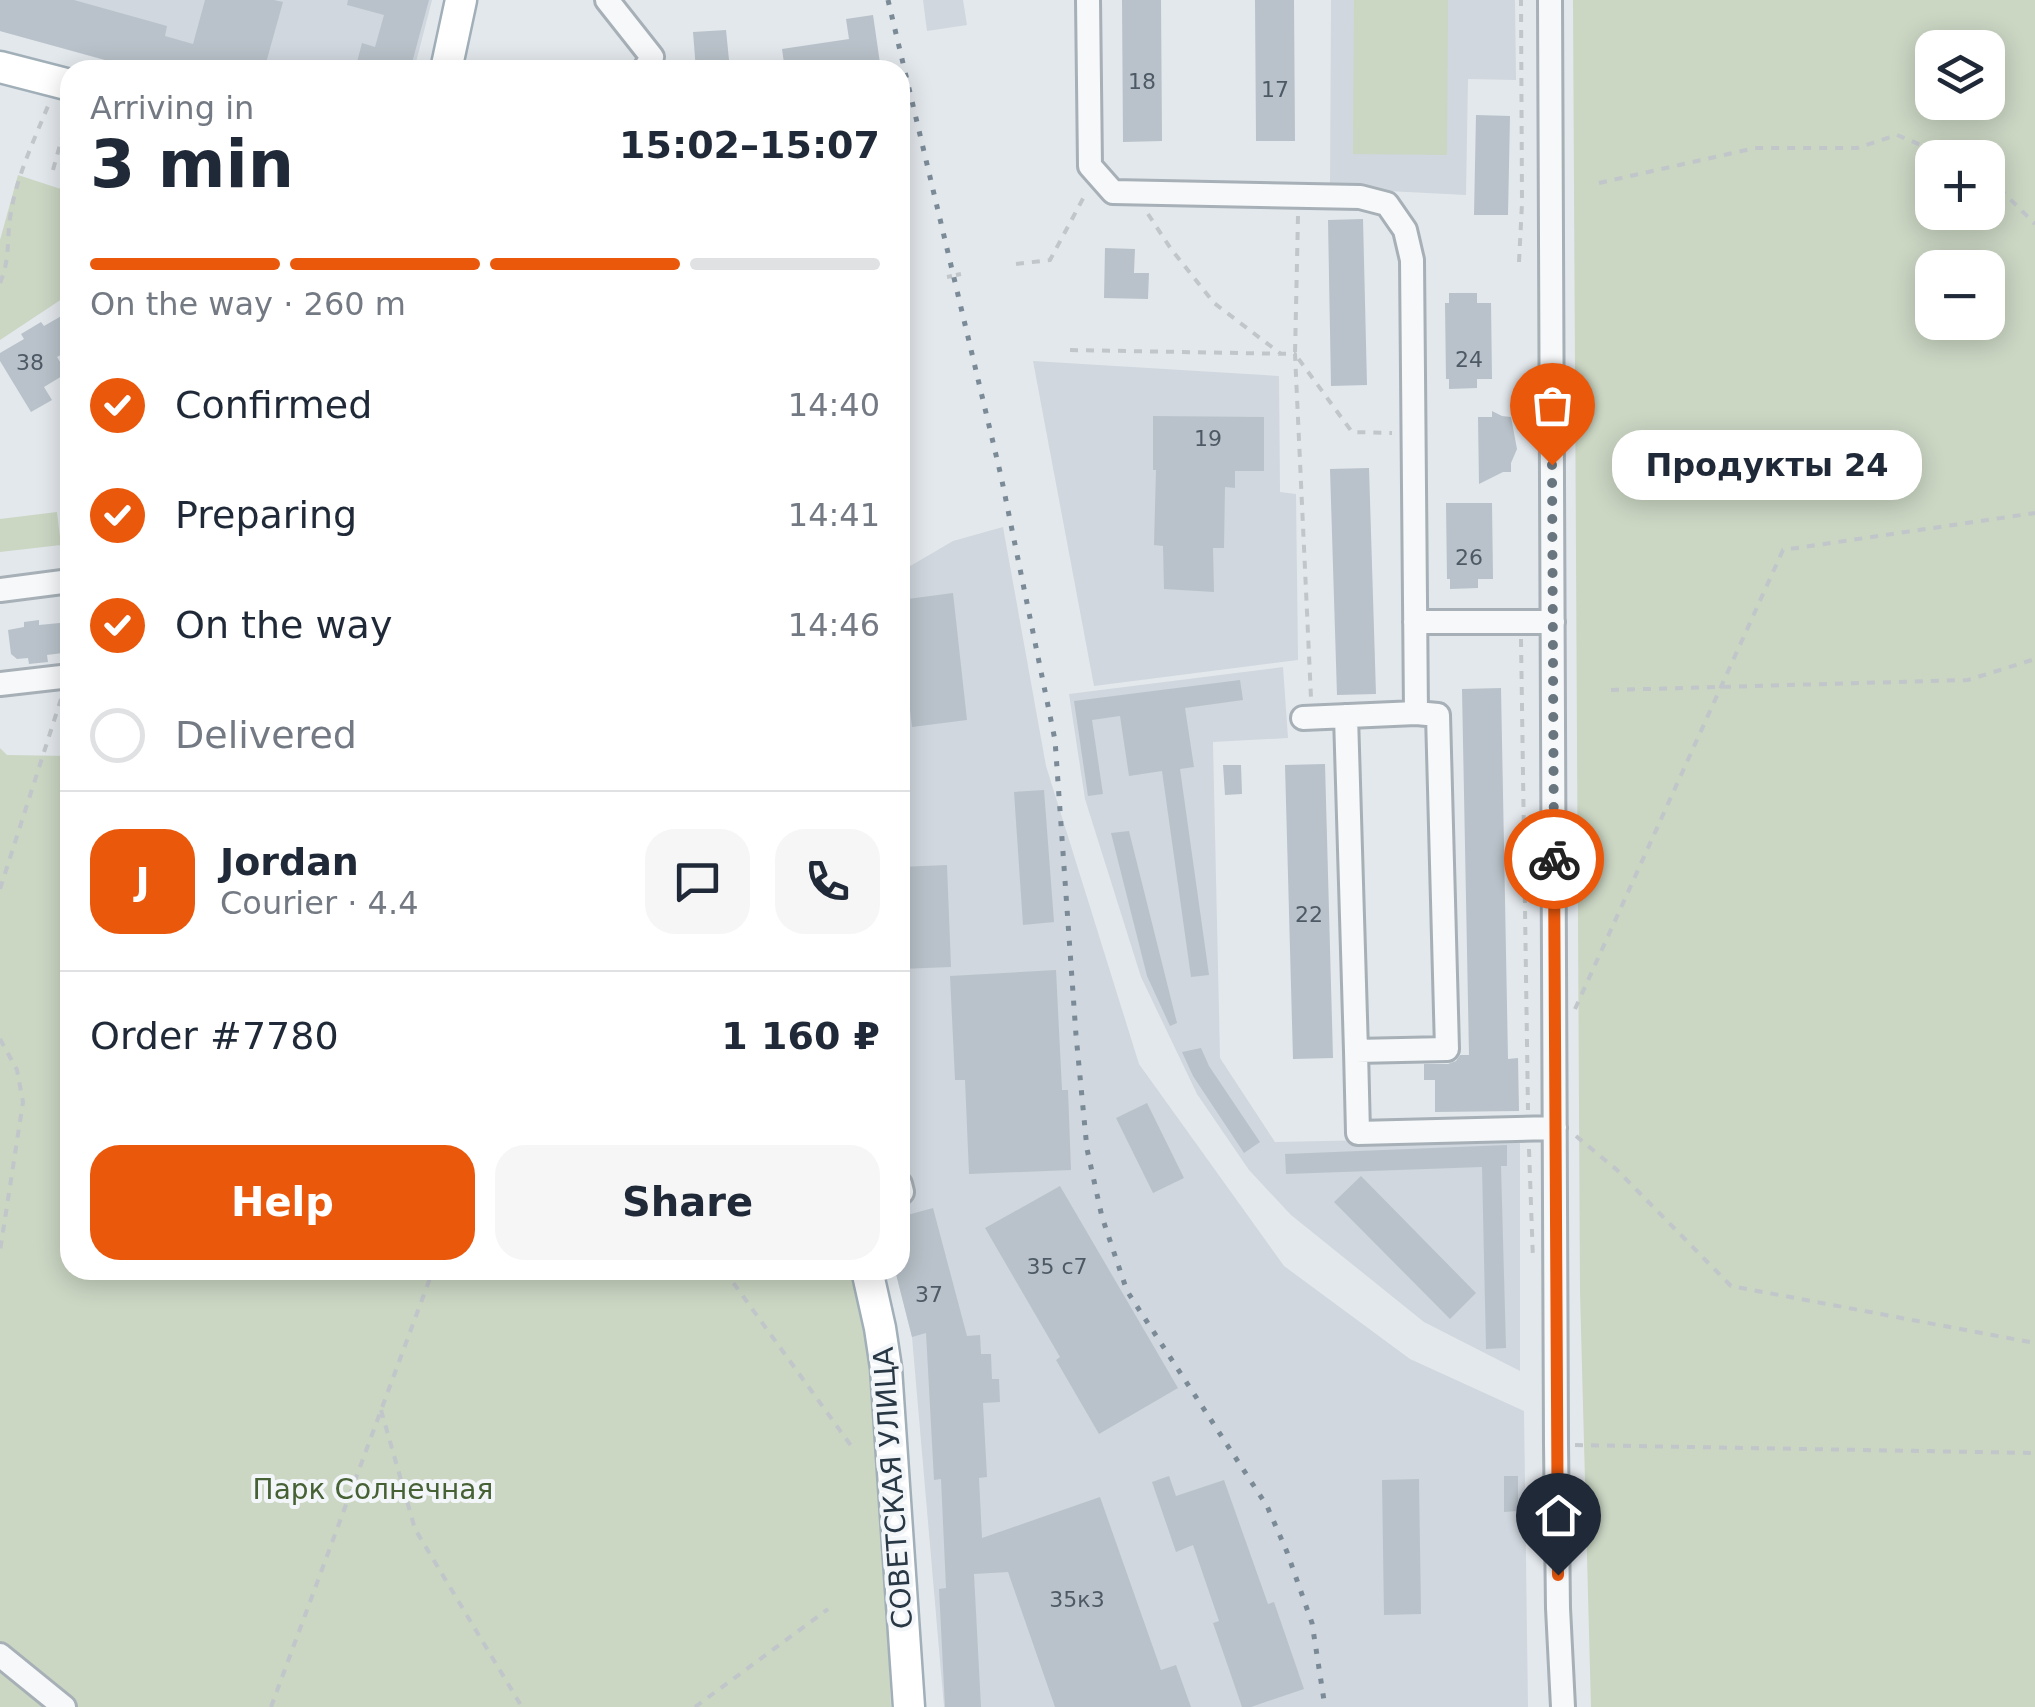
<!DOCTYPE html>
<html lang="en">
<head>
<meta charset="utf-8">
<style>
  body { margin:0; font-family:"DejaVu Sans",sans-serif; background:#f6f6f7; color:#1f2937; height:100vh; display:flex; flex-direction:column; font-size:38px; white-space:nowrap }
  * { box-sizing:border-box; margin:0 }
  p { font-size:32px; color:#747a83 }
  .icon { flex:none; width:55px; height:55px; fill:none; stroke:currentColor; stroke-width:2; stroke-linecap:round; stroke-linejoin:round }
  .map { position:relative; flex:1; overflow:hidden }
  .panel { position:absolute; left:60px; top:60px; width:850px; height:1220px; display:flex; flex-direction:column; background:#fff; border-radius:30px; box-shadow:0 5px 25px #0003 }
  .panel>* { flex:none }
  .controls { position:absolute; left:1915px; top:30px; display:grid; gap:20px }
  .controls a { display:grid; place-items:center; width:90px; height:90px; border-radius:20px; background:#fff; box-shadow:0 5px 25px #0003; font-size:50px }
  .pin { position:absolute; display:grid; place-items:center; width:85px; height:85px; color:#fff; margin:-102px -42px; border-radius:50% 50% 50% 0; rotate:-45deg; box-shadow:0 0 10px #0007 }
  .pin .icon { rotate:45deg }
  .courier { position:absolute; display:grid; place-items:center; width:100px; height:100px; margin:-50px; border:8px solid #ea580c; border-radius:50%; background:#fff; color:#222; box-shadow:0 2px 12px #0007 }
  .bubble { position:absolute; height:70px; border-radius:30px; background:#fff; box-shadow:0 5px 25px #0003; font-size:32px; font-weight:700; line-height:70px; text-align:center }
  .headline em { font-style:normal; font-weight:700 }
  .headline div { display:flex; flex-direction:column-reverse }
  .headline { display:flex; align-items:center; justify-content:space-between; height:170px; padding:0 30px }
  h1 { font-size:65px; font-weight:700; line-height:75px }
  .bar { display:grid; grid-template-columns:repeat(4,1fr); gap:15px 10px; align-content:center; height:120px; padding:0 30px }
  .bar i { height:12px; border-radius:8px; background:#e0e1e3 }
  .bar .on { background:#ea580c }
  .bar p { grid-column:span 4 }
  .line { display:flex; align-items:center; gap:25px; padding:0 30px; border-top:2px solid #e0e1e3 }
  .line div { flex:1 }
  .round { display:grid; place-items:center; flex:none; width:105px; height:105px; border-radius:30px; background:#f6f6f7 }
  ol { padding:0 30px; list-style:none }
  li { display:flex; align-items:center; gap:30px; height:110px }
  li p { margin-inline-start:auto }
  li .icon { padding:10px; border-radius:50%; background:#ea580c; color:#fff; stroke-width:4 }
  li:last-child { color:#747a83 }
  li i { width:55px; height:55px; border:5px solid #e0e1e3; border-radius:50% }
  .button { display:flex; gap:20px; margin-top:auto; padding:20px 30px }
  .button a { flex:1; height:115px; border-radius:30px; background:#ea580c; color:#fff; font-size:40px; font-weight:700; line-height:115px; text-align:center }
  .button a+a { background:#f6f6f7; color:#1f2937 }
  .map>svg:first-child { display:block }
  .built { fill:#d0d7de }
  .green { fill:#cbd6c3; fill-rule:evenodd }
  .building { fill:#b9c2ca }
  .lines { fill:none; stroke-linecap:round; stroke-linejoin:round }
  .minor-casing { stroke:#a7b0b7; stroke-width:28 }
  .major-casing { stroke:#a1afb8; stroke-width:35 }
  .path { stroke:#c1c6ca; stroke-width:4; stroke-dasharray:8 8; stroke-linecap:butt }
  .minor { stroke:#f6f8f9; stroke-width:22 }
  .major { stroke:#fff; stroke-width:30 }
  .rail { stroke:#7b8a97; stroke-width:5; stroke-dasharray:5 10; stroke-linecap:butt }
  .done { stroke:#6a767f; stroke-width:10; stroke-dasharray:0 18 }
  .route { stroke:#ea580c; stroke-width:12 }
  .labels { text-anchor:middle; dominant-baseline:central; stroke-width:8; stroke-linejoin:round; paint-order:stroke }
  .number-label { font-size:22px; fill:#4d5a66 }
  .street-label { font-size:28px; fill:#293845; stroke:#f3f6f9 }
  .park-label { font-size:28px; fill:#466235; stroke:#f3f6f9 }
</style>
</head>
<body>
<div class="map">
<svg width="2035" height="1707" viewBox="0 0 2035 1707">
  <rect width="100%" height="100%" fill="#e3e8ec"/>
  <path class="built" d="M0 0H432L414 70H140L0 31Z
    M923 0H963L967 25 927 31Z
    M1331 0H1515L1516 80 1468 79 1466 195 1330 188Z
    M1033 361 1279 376 1280 492 1296 494 1298 660 1094 686Z
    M1003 527 1046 766 1139 1064 1284 1266 1410 1359 1524 1411 1528 1707H944L912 1337 895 1270H900V572L953 541Z
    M1283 667 1288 738 1213 742 1220 1058 1275 1142 1520 1137V1371L1424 1322 1291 1215 1249 1170 1197 1094 1141 977 1085 799 1069 694Z"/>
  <path class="green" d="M1354 0H1448L1447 155 1353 154Z
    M1573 0H2035V1707H1591L1580 1291ZM1932 48H1988V102H1932ZM1932 158H1988V212H1932ZM1932 268H1988V322H1932Z
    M18 175 70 192V296L68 295 0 340V240Z
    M57 512 61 545 0 552V519Z
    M0 748 7 755 70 756V1270H854L876 1387 891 1707H0Z"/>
  <path class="building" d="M0 0H74L167 26 165 36 193 44 205 0H274L283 2 264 70H142L0 31Z
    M348 0H429L410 70H355L362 43 375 47 384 15 347 5Z
    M1122 0H1161L1162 141 1123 142Z
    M1255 0H1294L1295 141H1256Z
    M873 15 881 70H785L782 49 849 39 846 19Z
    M726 30 730 70H696L693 32Z
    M1476 115 1510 116 1508 215H1474Z
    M1363 219 1367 385 1331 386 1328 220Z
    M1105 248 1135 249 1134 273H1149L1148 299 1104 298Z
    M1449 293H1477V303H1491L1492 379H1477V388L1449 389V379H1446L1445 303H1449Z
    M70 311V350L57 357 67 373 44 387 52 400 31 412 0 361V353L24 339 21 334 41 322 44 326Z
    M1492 411 1502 416 1511 417 1517 449 1511 463V472H1503L1479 484 1478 417H1492Z
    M1153 416 1264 417V471H1235V488L1225 487 1224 548H1213L1214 592 1164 589 1163 546 1154 545 1156 470H1153Z
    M1369 468 1376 694 1337 695 1330 469Z
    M1446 503H1492L1493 579H1478V588L1450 589V579H1447Z
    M953 593 967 720 912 727 900 622V600Z
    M39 620V625L70 622V652L47 655 48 662 29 664 28 658 17 659 11 654 8 630 24 627V622Z
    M1240 680 1243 700 1185 708 1194 767 1180 769 1209 975 1191 977 1162 771 1129 776 1120 716 1092 720 1103 794 1088 796 1074 701Z
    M1501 688 1508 1059 1518 1058 1519 1111 1435 1112V1080H1424V1064H1448L1456 1061 1460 1055H1469L1462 689Z
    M1325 764 1333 1058 1293 1059 1285 765Z
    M1223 765H1241L1242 794 1225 795Z
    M1044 790 1054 922 1023 925 1014 792Z
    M1129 831 1177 1023 1170 1026 1147 976 1111 833Z
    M947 865 951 967 900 969V867Z
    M1056 970 1062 1090H1068L1071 1170 969 1174 965 1080H955L950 976Z
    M1201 1048 1209 1066 1260 1142 1244 1153 1193 1076 1182 1052Z
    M1147 1103 1184 1178 1153 1193 1116 1118Z
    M1507 1145V1166H1501L1506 1348 1486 1349 1482 1167 1286 1174 1285 1154Z
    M1361 1176 1476 1293 1450 1319 1334 1202Z
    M1060 1186 1178 1388 1099 1434 1056 1360 1060 1357 985 1228Z
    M933 1208 967 1336 980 1335 981 1354H991L992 1379H999L1000 1402 983 1403 987 1477 979 1478 982 1538 1100 1497 1161 1670 1176 1665 1191 1707H1055L1008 1572 974 1574 981 1707H945L939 1589 946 1588 941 1479 934 1480 926 1333 912 1337 895 1270H900V1217Z
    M1169 1476 1176 1496 1224 1480 1268 1604 1274 1602 1304 1689 1251 1707H1242L1213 1623 1219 1621 1193 1545 1176 1552 1152 1482Z
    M1504 1476H1518V1511L1504 1512Z
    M1419 1479 1421 1614 1384 1615 1382 1480Z"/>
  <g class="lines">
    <g class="minor-casing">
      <path id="minor" d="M607 0 652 57 644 70
        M1088 0 1090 166 1113 192 1360 197 1387 204 1405 230 1412 260 1416 713 1438 715 1447 1049 1356 1051 1358 1133 1555 1128
        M1550 0 1556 1444 1558 1608 1563 1707
        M0 590 70 581
        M1415 622H1553
        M0 684 70 676
        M1346 716 1356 1051
        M1303 718 1416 713
        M900 1184 902 1192
        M0 1655 64 1707"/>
    </g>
    <g class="major-casing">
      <path id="major" d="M0 67 70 85
        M446 70 461 0
        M867 1270 880 1328 886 1368 909 1707"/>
    </g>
    <path class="path" d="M53 170 70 109
      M1988 177 2035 224
      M1599 183 1755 148H1857L1897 135 1952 158
      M1148 214 1171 249 1214 303 1281 354
      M1298 216 1295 354 1352 432 1392 433
      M1519 262 1522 203 1521 0
      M1016 264 1050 260 1086 193
      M956 275 961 274
      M947 277 952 276
      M0 283C11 257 6 239 11 212 17 176 34 140 48 106
      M1070 350 1295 354 1311 698
      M1521 639 1528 1110
      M1611 690 1968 680 2035 659
      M0 889 61 699
      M1575 1009 1783 550 2035 513
      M0 1039 17 1070 23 1102 0 1251
      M1576 1136 1617 1170 1731 1286 2035 1343
      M1529 1149 1533 1260
      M724 1270 852 1447
      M381 1410 415 1529 522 1707
      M1575 1445 2035 1453
      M271 1707 433 1270
      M695 1707 828 1609"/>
    <use href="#minor" class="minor"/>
    <use href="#major" class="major"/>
    <path class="rail" d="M888 0 1001 476 1055 740 1076 1035 1087 1149 1102 1217 1127 1291 1267 1506 1287 1552 1312 1623 1325 1707"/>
  </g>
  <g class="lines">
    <path class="done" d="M1552 465 1554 859"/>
    <path class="route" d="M1554 859 1558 1575"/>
  </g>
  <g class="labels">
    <g class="number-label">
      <text x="1142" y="81">18</text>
      <text x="1275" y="89">17</text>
      <text x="1469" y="359">24</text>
      <text x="30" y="362">38</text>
      <text x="1208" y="438">19</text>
      <text x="1469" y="557">26</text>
      <text x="1309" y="914">22</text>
      <text x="1057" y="1266">35 с7</text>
      <text x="929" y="1294">37</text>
      <text x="1077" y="1599">35к3</text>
    </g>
    <g class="street-label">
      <text transform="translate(893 1488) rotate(-94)">СОВЕТСКАЯ УЛИЦА</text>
    </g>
    <g class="park-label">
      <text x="373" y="1489">Парк Солнечная</text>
    </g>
  </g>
</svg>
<div class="controls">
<a><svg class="icon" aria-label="layers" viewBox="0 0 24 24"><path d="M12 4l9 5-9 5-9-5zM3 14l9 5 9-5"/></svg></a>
<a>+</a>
<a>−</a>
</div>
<div class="pin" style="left:1552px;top:465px;background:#ea580c"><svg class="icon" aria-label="bag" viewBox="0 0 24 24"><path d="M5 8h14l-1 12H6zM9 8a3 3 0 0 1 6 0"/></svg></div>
<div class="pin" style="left:1558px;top:1575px;background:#1f2937"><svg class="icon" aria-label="home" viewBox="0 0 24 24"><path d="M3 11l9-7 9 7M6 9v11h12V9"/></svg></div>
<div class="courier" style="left:1554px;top:859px"><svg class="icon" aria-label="bike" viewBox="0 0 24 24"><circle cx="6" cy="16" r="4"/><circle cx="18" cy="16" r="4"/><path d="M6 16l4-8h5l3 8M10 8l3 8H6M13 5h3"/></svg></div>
<div class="bubble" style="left:1612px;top:430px;width:310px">Продукты 24</div>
<section class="panel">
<div class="headline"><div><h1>3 min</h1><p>Arriving in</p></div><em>15:02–15:07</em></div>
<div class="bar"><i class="on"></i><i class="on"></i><i class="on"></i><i></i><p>On the way · 260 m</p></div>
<ol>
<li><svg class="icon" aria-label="check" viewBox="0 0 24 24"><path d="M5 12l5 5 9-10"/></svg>Confirmed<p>14:40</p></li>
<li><svg class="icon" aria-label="check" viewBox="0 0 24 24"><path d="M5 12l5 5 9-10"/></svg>Preparing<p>14:41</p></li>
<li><svg class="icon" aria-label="check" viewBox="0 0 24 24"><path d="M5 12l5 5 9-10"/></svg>On the way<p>14:46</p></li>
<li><i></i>Delivered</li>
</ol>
<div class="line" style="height:180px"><b class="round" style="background:#ea580c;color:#fff">J</b><div><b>Jordan</b><p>Courier · 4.4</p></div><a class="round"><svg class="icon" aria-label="chat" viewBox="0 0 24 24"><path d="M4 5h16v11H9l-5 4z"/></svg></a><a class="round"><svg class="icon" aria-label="phone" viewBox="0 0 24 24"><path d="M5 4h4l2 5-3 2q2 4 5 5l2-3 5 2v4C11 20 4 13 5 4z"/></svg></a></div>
<div class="line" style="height:130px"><div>Order #7780</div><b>1 160 ₽</b></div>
<div class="button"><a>Help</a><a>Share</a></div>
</section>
</div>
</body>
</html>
